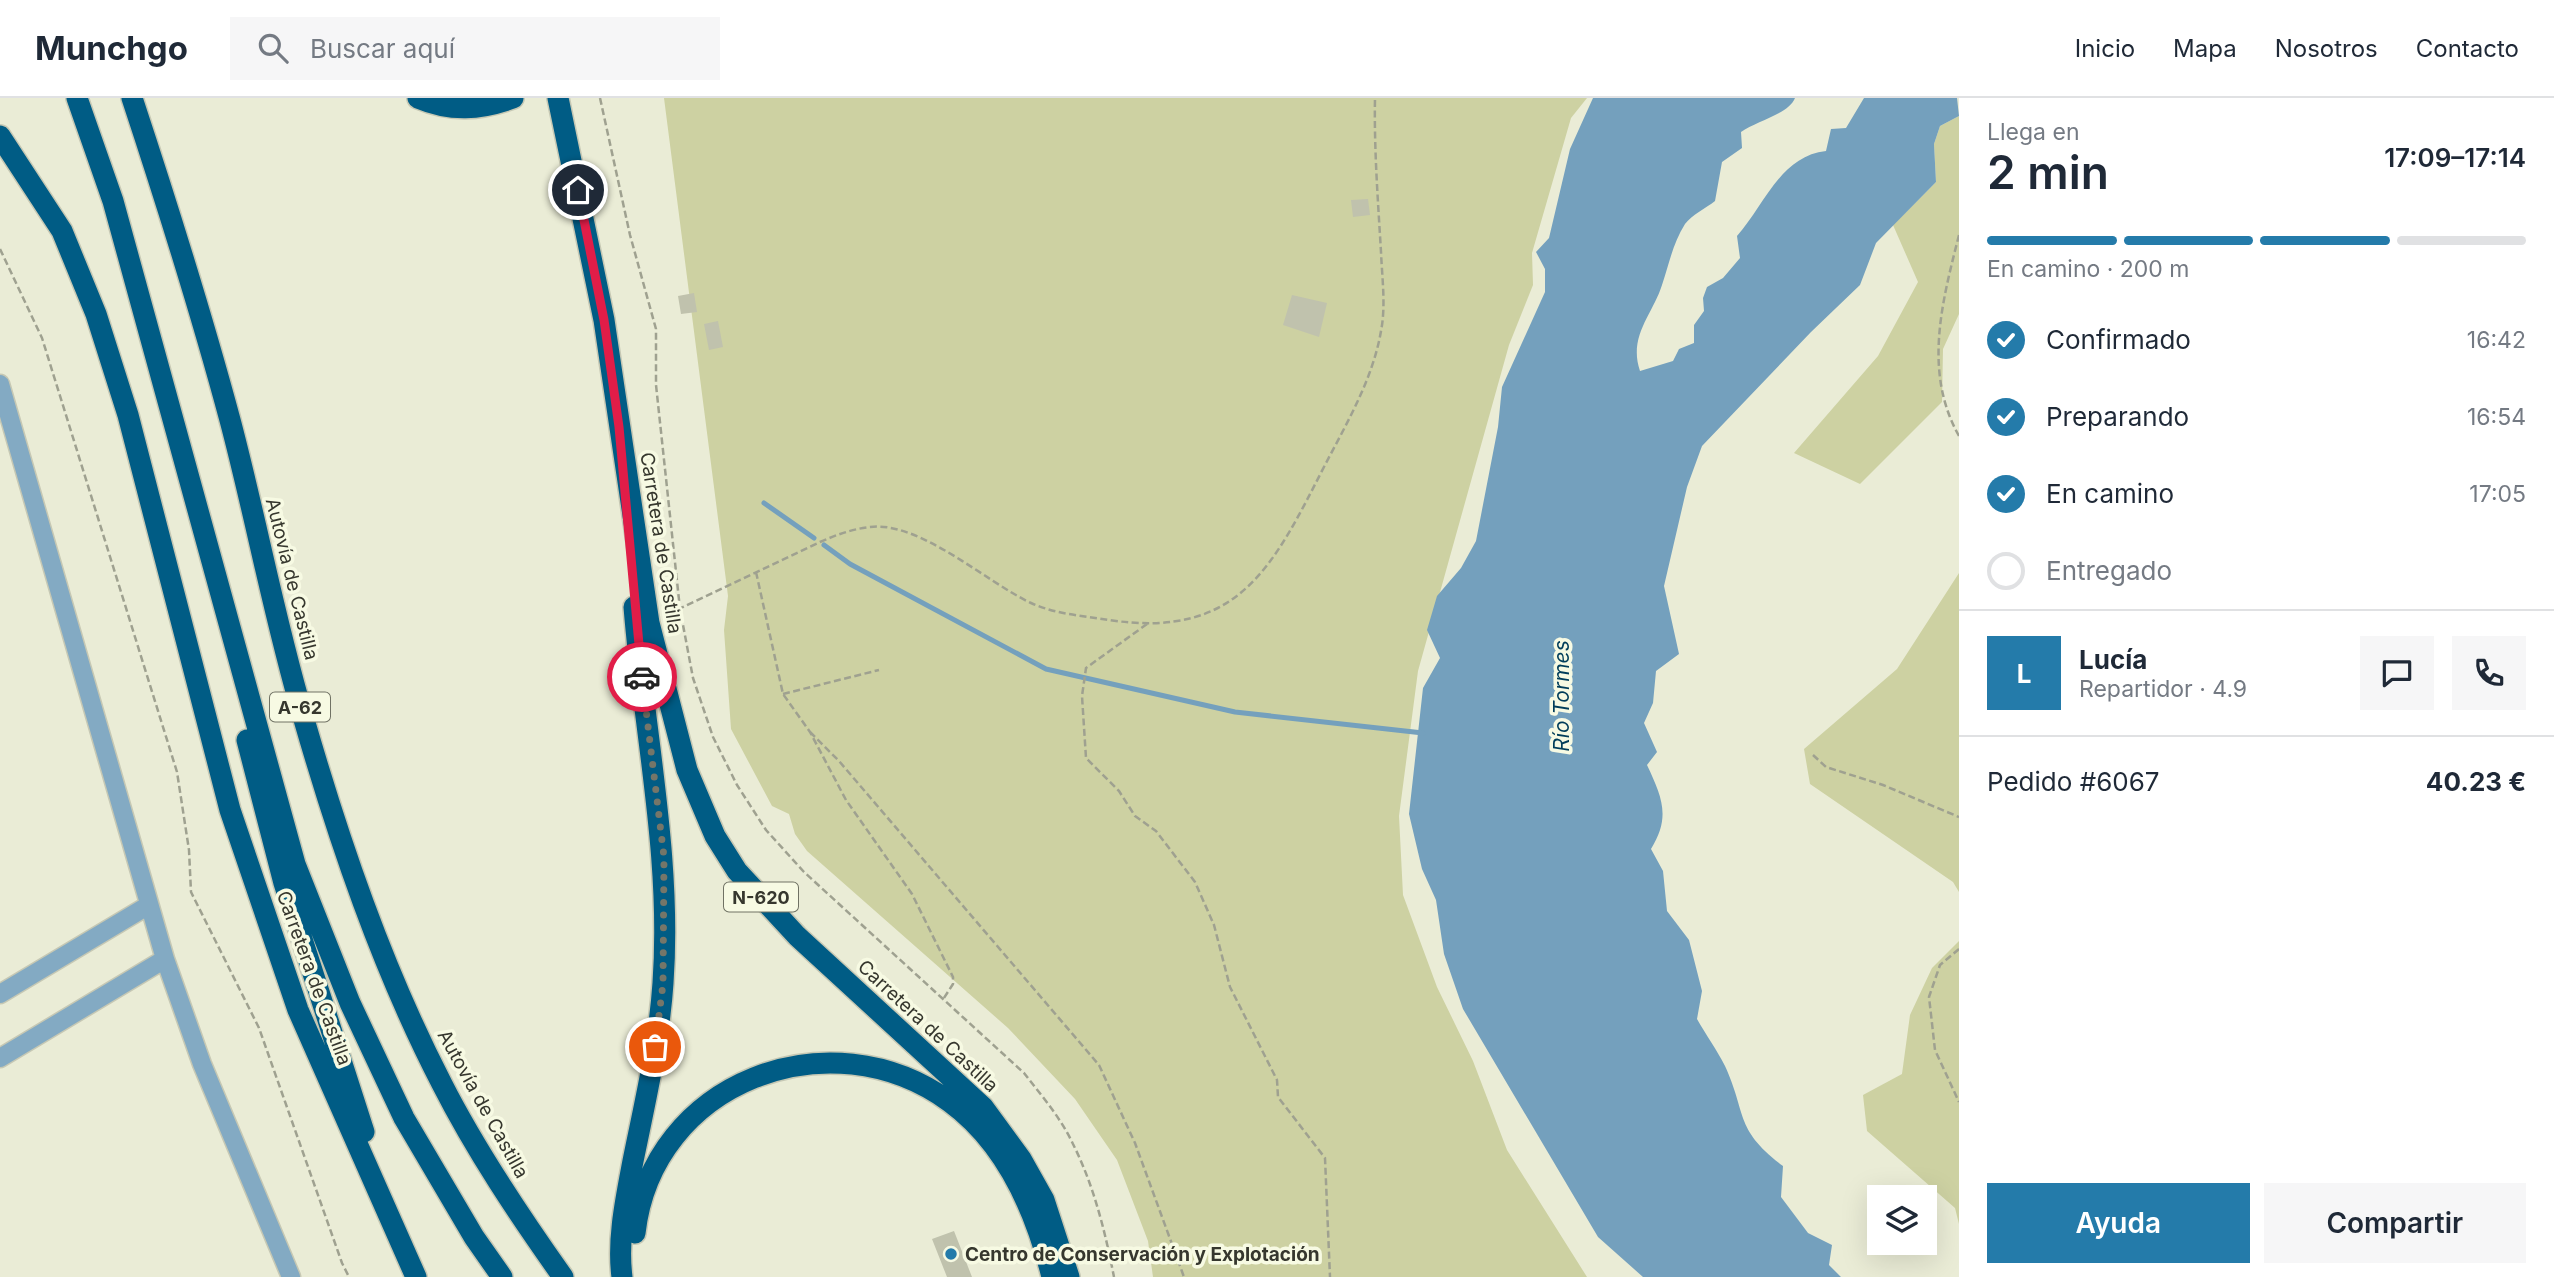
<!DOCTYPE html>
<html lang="es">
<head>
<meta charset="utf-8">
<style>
  body { margin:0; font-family:Inter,sans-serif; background:#f6f6f7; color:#1f2937; height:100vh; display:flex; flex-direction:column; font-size:26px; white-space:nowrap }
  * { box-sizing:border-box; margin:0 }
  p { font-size:23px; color:#747a83 }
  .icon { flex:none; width:38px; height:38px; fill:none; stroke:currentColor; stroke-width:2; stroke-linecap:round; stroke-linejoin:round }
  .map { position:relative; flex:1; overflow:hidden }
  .panel { display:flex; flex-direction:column; background:#fff; width:595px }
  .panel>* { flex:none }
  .tools { position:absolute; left:1867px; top:1087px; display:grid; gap:14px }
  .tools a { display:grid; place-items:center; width:70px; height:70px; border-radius:0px; background:#fff; box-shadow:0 7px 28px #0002; font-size:35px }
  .pin { position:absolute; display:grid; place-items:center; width:60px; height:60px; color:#fff; margin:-30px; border:4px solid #fff; border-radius:50%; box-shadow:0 2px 7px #0007 }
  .courier { position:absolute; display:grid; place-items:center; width:70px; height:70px; margin:-35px; border:5px solid #e11d48; border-radius:50%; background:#fff; color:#222; box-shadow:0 2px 9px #0007 }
  .summary em { font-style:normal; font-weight:600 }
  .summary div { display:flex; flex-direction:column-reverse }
  .summary { display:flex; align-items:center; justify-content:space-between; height:119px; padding:0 28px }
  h1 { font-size:46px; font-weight:600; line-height:52px }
  .bar { display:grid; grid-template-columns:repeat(4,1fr); gap:10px 7px; align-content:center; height:84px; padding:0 28px }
  .bar i { height:9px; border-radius:5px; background:#e0e1e3 }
  .bar .active { background:#247baa }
  .bar p { grid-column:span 4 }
  .line { display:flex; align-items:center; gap:18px; padding:0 28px; border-top:2px solid #e0e1e3 }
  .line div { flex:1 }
  .round { display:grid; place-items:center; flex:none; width:74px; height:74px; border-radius:0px; background:#f6f6f7 }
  ol { padding:0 28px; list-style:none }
  li { display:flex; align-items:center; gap:21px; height:77px }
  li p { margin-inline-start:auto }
  li .icon { padding:7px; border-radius:50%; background:#247baa; color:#fff; stroke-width:4 }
  li:last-child { color:#747a83 }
  li i { width:38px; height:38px; border:4px solid #e0e1e3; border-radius:50% }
  .primary-button { display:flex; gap:14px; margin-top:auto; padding:14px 28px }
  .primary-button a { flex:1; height:80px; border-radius:0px; background:#247baa; color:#fff; font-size:28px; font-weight:600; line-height:80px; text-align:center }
  .primary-button a+a { background:#f6f6f7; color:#1f2937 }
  header { display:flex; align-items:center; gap:42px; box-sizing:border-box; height:98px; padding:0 35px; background:#fff; border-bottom:2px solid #e0e1e3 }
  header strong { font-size:33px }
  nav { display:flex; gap:38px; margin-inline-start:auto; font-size:24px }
  .search { width:490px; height:63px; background:#f6f6f7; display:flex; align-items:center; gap:18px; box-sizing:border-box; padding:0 24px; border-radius:0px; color:#747a83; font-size:26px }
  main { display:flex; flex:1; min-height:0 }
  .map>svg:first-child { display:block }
  .green { fill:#cdd1a2 }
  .water { fill:#74a0bd }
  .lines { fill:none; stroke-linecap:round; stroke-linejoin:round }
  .stream { stroke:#74a0bd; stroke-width:5 }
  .building { fill:#c0c2ad }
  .minor-casing { stroke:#c6c8b4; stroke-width:21 }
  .highway-casing { stroke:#c6c8b4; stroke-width:24 }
  .path { stroke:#9fa190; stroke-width:2.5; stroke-dasharray:7 3.5; stroke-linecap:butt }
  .minor { stroke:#83aac3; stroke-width:18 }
  .highway { stroke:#005c85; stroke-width:21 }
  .done { stroke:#757669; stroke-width:7; stroke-dasharray:0 12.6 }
  .route { stroke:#e11d48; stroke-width:9 }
  .poi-dot { fill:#247baa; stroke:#f7fae3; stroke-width:2.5 }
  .labels { text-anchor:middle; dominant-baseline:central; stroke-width:7; stroke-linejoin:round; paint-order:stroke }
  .shield { fill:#f7fae3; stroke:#707264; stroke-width:2 }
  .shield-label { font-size:18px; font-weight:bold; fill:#36372e }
  .street-label { font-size:19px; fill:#36372e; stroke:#f7fae3 }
  .poi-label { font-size:19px; font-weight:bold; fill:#36372e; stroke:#f7fae3; text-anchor:start }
  .water-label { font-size:21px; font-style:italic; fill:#003d5a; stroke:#f7fae3 }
</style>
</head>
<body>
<header>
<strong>Munchgo</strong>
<div class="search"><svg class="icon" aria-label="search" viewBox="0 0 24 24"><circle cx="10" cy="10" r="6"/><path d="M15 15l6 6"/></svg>Buscar aquí</div>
<nav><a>Inicio</a><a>Mapa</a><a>Nosotros</a><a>Contacto</a></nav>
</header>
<main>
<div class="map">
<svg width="1959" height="1179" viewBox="0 0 1959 1179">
  <rect width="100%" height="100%" fill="#eaecd6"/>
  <path class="green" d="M664 0H1587L1571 20 1532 155 1533 187 1509 247 1418 573 1399 718 1403 797 1437 889 1473 963 1507 1052 1587 1179H1153L1148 1143 1117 1062 1075 1001 1008 930 807 753 795 736 789 716 772 708 731 631 724 532 728 498Z
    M1959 18V216L1943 251 1942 304 1860 386 1794 355 1878 258 1918 184 1893 127 1936 84 1934 46 1940 28Z
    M1959 475V794L1953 784 1810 686 1804 651 1897 571Z
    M1959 843V1126L1955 1110 1867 1033 1863 997 1902 976 1910 917 1932 870Z"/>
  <path class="water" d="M1593 0H1795C1789 16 1756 23 1741 34L1742 50 1722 64 1715 103C1706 110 1692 117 1685 126 1673 145 1669 166 1662 187 1653 216 1628 238 1640 273L1673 263 1679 251 1694 245V227L1704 213 1703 200 1707 189 1723 180 1740 160 1737 138C1764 108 1780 58 1826 53L1831 31 1846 30 1864 0H1957L1959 18 1940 28 1934 46 1936 84 1876 145 1860 187 1811 234 1702 348 1687 389 1664 488 1679 556 1656 573 1653 605 1644 625 1657 654 1647 667C1662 699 1671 719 1651 751L1663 773 1667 813 1689 842 1702 893 1697 921C1706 937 1717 952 1725 968 1747 1016 1734 1031 1783 1068L1781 1099 1808 1135 1832 1147 1829 1167 1841 1179H1643L1598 1139 1463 911 1444 856 1436 802 1422 771 1409 716 1423 590 1440 560 1427 532 1437 498 1461 470 1476 443 1498 329 1502 289 1545 194V171L1536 154 1549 140 1570 51Z"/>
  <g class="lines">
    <path class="stream" d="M764 405 814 440
      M824 447 850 466 1046 571 1235 614 1423 635"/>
  </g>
  <path class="building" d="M1368 101 1370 117 1353 119 1351 102Z
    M694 195 697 214 681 216 678 198Z
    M1292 197 1327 205 1319 239 1283 227Z
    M718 223 723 249 709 252 704 226Z
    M954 1133 972 1179H947L932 1141Z"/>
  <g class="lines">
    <g class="minor-casing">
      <path id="minor" d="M0 286 165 861 202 966 291 1179
        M0 896 149 807
        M0 960 165 861"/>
    </g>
    <g class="highway-casing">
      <path id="highway" d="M77 0 113 103 295 766 350 905 404 1020 474 1139 502 1179
        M132 0C167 106 201 214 230 322 256 420 274 520 303 618 339 743 382 870 442 986 476 1053 519 1117 563 1179
        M418 0C451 14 480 12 513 0
        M558 0 604 222 649 525 687 672 715 738 737 773 797 838 983 1009 1021 1061 1044 1102 1069 1179
        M0 38 62 133 96 216 128 317 230 712 298 912 416 1179
        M247 642 284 785 364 1034
        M635 1135C652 984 830 916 950 1004 1006 1045 1036 1114 1052 1179
        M622 1179C617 1141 626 1100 633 1063 645 1004 659 945 663 885 672 758 644 635 634 509"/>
    </g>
    <path class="path" d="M600 0 630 137 656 231V287L680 511 693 580 713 639 737 687 766 732 804 774 1024 975C1041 997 1061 1020 1073 1046 1094 1088 1105 1133 1114 1179
      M1959 137C1942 204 1923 274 1959 338
      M0 151 42 240 177 674 189 752 191 794 259 930 342 1165 349 1179
      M756 474 783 596 810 634 846 702 912 796 953 879V886L944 900
      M668 516 820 444C836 437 852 431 870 429 920 423 986 484 1031 505 1055 516 1083 518 1109 522 1241 542 1274 466 1326 365 1348 323 1373 280 1381 233 1386 208 1382 179 1381 154 1378 103 1374 51 1375 0
      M1147 526 1086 570 1082 598 1086 660 1119 693 1135 718 1156 733 1195 784 1214 827 1230 889 1277 982 1278 999 1325 1060 1330 1179
      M783 596 879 572
      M810 634 839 663 1099 967 1135 1045 1184 1179
      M1813 657 1826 669 1883 687 1959 719
      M1959 851 1940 867 1929 899 1935 952 1959 1004"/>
    <use href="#minor" class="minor"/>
    <use href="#highway" class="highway"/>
  </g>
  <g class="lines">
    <path class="done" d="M642 579 664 759 663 886 655 949"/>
    <path class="route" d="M578 92 604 222 619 329 642 579"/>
  </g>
  <circle class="poi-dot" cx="951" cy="1156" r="7"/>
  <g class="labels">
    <g class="shield">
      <rect x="270" y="594.5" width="60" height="29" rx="5"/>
      <rect x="724" y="784.5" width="74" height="29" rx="5"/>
    </g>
    <g class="shield-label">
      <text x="300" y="609">A-62</text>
      <text x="761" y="799">N-620</text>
    </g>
    <g class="street-label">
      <text transform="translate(661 445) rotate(81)">Carretera de Castilla</text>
      <text transform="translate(292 481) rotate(76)">Autovía de Castilla</text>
      <text transform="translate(314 880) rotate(70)">Carretera de Castilla</text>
      <text transform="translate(928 928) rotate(43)">Carretera de Castilla</text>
      <text transform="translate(483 1006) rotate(61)">Autovía de Castilla</text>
    </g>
    <g class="poi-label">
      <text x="965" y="1156">Centro de Conservación y Explotación</text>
    </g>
    <g class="water-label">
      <text transform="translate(1561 598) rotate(-90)">Río Tormes</text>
    </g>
  </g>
</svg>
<div class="tools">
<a><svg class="icon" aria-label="layers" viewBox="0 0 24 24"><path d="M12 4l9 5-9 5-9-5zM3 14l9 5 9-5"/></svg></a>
</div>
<div class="pin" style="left:655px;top:949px;background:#ea580c"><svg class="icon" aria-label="bag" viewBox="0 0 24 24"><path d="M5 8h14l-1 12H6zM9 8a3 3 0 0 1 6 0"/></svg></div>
<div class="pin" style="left:578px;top:92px;background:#1f2937"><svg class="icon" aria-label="home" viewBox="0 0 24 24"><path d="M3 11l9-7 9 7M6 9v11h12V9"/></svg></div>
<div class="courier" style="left:642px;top:579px"><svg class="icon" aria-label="car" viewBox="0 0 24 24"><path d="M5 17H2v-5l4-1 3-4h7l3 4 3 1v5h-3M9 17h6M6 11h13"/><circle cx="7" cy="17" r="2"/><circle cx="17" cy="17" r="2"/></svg></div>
</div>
<section class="panel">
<div class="summary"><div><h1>2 min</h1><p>Llega en</p></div><em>17:09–17:14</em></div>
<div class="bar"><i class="active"></i><i class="active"></i><i class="active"></i><i></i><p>En camino · 200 m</p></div>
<ol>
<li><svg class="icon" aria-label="check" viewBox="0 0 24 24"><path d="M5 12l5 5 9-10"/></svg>Confirmado<p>16:42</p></li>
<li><svg class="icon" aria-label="check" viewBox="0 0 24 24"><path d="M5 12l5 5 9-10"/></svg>Preparando<p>16:54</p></li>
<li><svg class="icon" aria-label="check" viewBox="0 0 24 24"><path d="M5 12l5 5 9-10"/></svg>En camino<p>17:05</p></li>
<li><i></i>Entregado</li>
</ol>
<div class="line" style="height:126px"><b class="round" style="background:#247baa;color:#fff">L</b><div><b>Lucía</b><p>Repartidor · 4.9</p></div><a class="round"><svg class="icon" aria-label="chat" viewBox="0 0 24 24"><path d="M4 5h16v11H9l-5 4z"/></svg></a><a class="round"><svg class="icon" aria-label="phone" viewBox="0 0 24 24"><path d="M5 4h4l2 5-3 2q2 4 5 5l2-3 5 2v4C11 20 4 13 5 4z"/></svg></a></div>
<div class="line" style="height:91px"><div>Pedido #6067</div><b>40.23 €</b></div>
<div class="primary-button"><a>Ayuda</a><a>Compartir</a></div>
</section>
</main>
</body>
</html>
